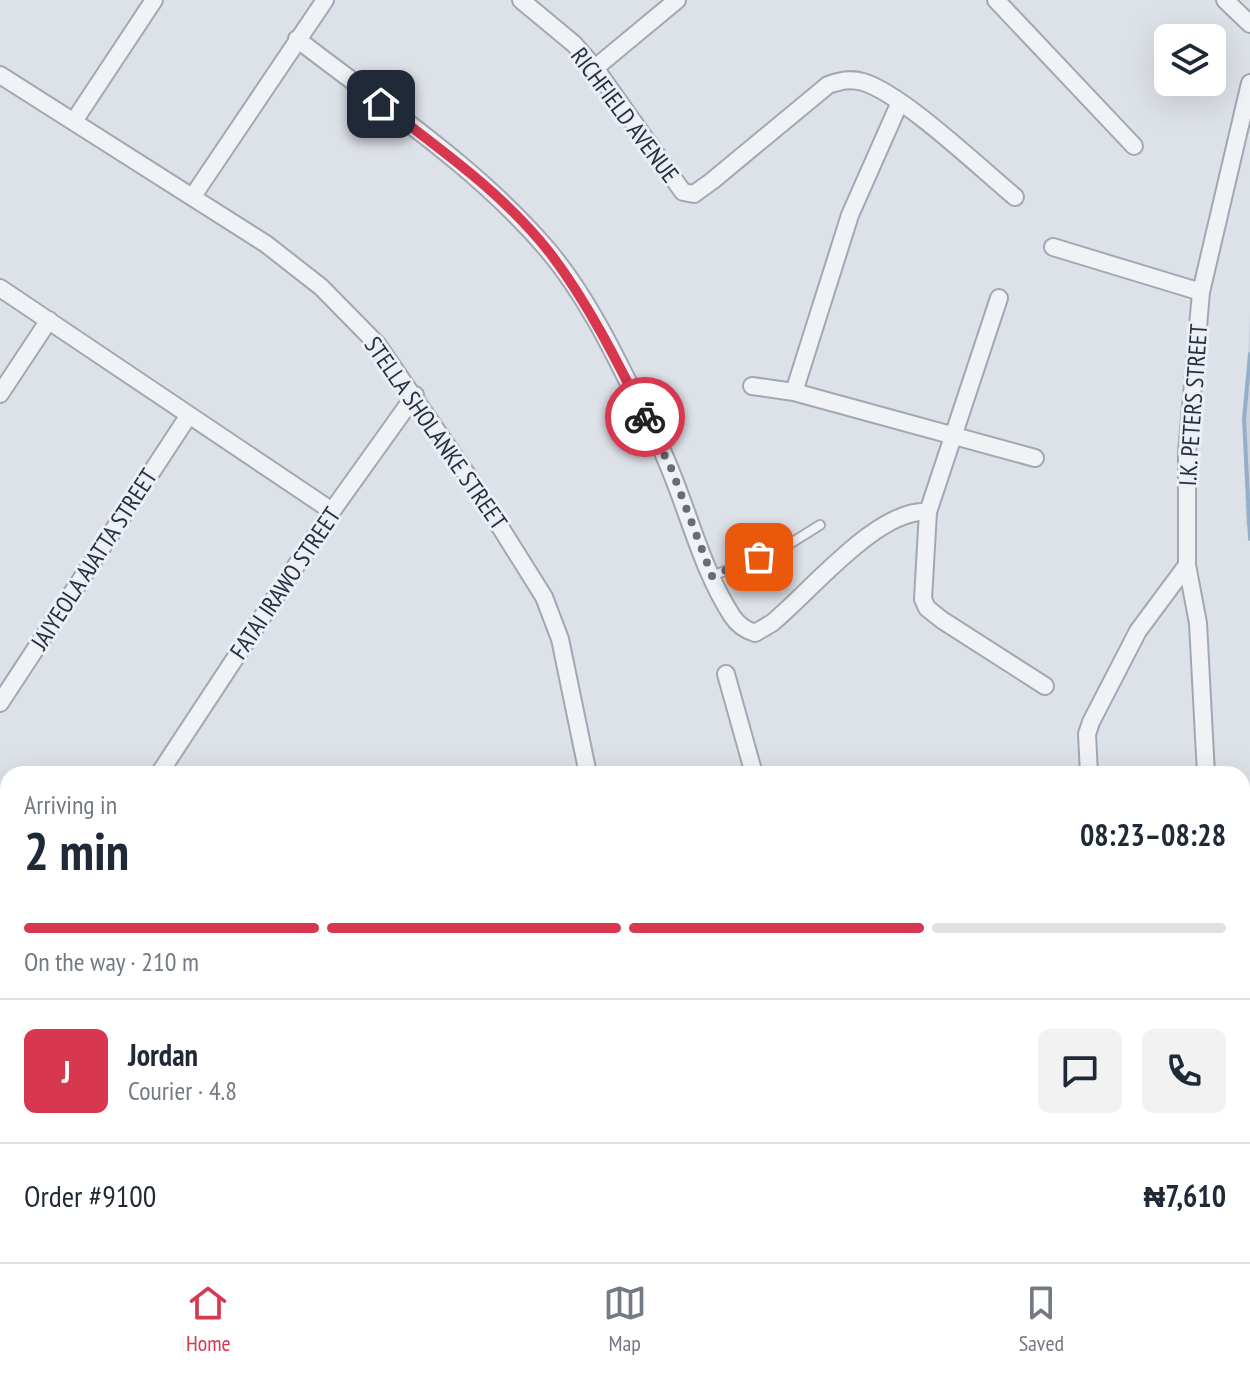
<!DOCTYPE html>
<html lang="en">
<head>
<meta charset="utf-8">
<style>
  body { margin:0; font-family:"PT Sans Narrow",sans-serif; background:#f2f2f3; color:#1f2937; height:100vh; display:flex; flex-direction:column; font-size:30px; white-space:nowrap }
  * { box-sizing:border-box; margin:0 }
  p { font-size:26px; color:#747a83 }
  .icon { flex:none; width:44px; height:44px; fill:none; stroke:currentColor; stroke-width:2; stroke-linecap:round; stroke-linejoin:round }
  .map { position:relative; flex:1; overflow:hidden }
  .panel { position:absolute; left:0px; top:766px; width:1250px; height:496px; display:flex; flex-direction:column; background:#fff; border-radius:24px 24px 0 0; box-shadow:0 8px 32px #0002 }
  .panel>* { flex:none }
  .buttons { position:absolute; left:1154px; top:24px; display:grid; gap:16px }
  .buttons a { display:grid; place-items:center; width:72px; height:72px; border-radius:12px; background:#fff; box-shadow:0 8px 32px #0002; font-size:40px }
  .pin { position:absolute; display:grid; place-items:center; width:68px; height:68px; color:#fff; margin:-34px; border-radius:16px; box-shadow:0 4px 12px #0006 }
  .courier { position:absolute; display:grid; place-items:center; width:80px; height:80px; margin:-40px; border:6px solid #d83750; border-radius:50%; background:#fff; color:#222; box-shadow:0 2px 10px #0007 }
  .overview em { font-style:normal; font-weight:700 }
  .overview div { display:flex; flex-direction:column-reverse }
  .overview { display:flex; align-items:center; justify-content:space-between; height:136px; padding:0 24px }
  h1 { font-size:52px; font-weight:700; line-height:60px }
  .bar { display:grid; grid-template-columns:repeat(4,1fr); gap:12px 8px; align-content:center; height:96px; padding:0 24px }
  .bar i { height:10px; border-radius:6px; background:#e0e1e3 }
  .bar .on { background:#d83750 }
  .bar p { grid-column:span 4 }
  .line { display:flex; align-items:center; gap:20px; padding:0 24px; border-top:2px solid #e0e1e3 }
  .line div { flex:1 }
  .round { display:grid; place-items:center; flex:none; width:84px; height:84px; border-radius:12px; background:#f2f2f3 }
  .tabs { display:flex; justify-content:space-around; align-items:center; height:112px; border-top:2px solid #e0e1e3; background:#fff; font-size:22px; color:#747a83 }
  .tabs a { display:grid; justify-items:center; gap:4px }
  .tabs .on { color:#d83750 }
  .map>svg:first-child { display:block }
  .built { fill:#cbd0da }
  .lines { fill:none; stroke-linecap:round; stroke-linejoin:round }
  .stream { stroke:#95afcb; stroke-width:4 }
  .service-casing { stroke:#a2a8b2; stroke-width:12 }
  .minor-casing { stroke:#a2a8b2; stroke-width:20 }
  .motorway-casing { stroke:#838fa0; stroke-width:32 }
  .service { stroke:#f0f2f6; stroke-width:8 }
  .minor { stroke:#f0f2f6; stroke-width:16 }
  .secondary { stroke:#fff; stroke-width:22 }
  .motorway { stroke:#fff; stroke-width:28 }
  .done { stroke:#656d7b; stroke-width:8; stroke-dasharray:0 14.4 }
  .route { stroke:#d83750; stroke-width:10 }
  .labels { text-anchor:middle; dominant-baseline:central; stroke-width:6; stroke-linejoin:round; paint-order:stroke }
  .street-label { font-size:24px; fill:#252f40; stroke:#ecf0f6 }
</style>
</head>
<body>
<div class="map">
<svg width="1250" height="1262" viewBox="0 0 1250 1262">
  <rect width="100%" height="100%" fill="#dde1e8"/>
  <path class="built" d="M1250 313V530L1246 525 1244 447Z
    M1250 848V1262H1102L1103 1254H1242V862L1244 851Z
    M566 1254H844L855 1262H553Z
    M882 1254H930L1015 1262H879Z"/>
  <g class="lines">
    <path class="stream" d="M1250 354 1244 419 1250 539
      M1242 1219 1250 1224"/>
    <g class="service-casing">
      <path id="service" d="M712 576 783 548 820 525
        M0 1083 8 1071
        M800 1254 808 1262
        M60 1262 66 1254
        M772 1262 786 1254"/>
    </g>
    <g class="minor-casing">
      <path id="minor" d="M521 0 574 44 595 68 683 192 694 194 712 181 828 85C840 81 850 78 863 82 903 94 980 168 1015 197
        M996 0 1134 146
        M1225 0 1250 24
        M297 39C382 105 476 166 547 249 593 303 624 375 656 438 685 494 697 562 732 616 738 625 745 630 755 633L772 623C811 591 878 508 928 512
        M595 68 677 0
        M0 75 266 244 321 287 377 344 472 482 544 597 560 639 588 774
        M74 121 154 0
        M193 196 325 0
        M1053 247 1201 292
        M0 288 332 511
        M999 298 928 512 923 599 927 608 942 620 1045 686
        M752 386 794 392 1035 458
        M794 392 850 215 900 102
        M0 394 49 320
        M1187 565 1198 623 1206 774
        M726 674 754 774
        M0 703 189 415
        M159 774 332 511 415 395
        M1089 774 1087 734 1091 722 1138 631 1187 565V453L1201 292 1250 83
        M0 1025 8 1012
        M0 1189 8 1194
        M103 1254 116 1262
        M875 1254 887 1262
        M158 1262 164 1254
        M282 1262 295 1254"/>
    </g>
    <g class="motorway-casing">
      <path id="motorway" d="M1242 933 1250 932
        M1242 973 1250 972
        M362 1262 374 1254
        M415 1262 428 1254"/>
    </g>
    <use href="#service" class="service"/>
    <use href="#minor" class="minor"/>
    <path class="secondary" d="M1242 911 1250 910
      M1242 998 1250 997
      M321 1262 333 1254
      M460 1262 473 1254"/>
    <use href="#motorway" class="motorway"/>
  </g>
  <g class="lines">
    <path class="done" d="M645 417 671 468 712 576 759 557"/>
    <path class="route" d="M381 104C440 149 504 194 550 253 588 303 617 361 645 417"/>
  </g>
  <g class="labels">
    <g class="street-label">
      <text transform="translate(625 115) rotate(53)">RICHFIELD AVENUE</text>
      <text transform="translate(1193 405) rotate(-86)">I.K. PETERS STREET</text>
      <text transform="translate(436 433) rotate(55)">STELLA SHOLANKE STREET</text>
      <text transform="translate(94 559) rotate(-57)">JAIYEOLA AJATTA STREET</text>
      <text transform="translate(285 583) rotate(-56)">FATAI IRAWO STREET</text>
    </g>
  </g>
</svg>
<div class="buttons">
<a><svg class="icon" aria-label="layers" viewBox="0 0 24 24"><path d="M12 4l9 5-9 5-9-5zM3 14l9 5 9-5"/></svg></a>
</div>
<div class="pin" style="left:759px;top:557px;background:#ea580c"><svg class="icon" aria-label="bag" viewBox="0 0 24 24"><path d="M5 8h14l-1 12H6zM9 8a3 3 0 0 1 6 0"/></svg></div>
<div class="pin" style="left:381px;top:104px;background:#1f2937"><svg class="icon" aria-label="home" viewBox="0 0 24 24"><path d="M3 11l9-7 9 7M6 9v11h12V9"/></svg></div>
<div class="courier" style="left:645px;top:417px"><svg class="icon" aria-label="bike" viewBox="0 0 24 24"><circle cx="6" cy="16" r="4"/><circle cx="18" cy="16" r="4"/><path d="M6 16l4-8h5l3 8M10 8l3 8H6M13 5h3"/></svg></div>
<section class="panel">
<div class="overview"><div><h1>2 min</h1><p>Arriving in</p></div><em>08:23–08:28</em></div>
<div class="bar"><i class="on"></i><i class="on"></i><i class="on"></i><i></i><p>On the way · 210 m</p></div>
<div class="line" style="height:144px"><b class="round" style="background:#d83750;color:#fff">J</b><div><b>Jordan</b><p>Courier · 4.8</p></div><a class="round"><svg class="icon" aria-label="chat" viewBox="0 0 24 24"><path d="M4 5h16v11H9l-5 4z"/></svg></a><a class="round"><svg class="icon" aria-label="phone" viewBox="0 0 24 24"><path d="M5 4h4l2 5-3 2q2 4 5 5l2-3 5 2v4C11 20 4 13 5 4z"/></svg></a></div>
<div class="line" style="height:104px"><div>Order #9100</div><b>₦7,610</b></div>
</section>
</div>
<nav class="tabs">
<a class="on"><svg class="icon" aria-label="home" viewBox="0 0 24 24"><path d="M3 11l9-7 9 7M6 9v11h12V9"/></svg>Home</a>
<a><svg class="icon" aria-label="map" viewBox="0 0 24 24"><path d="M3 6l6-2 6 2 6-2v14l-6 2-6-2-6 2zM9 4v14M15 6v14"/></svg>Map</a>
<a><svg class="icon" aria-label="saved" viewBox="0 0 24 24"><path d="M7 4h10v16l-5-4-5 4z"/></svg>Saved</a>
</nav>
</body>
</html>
